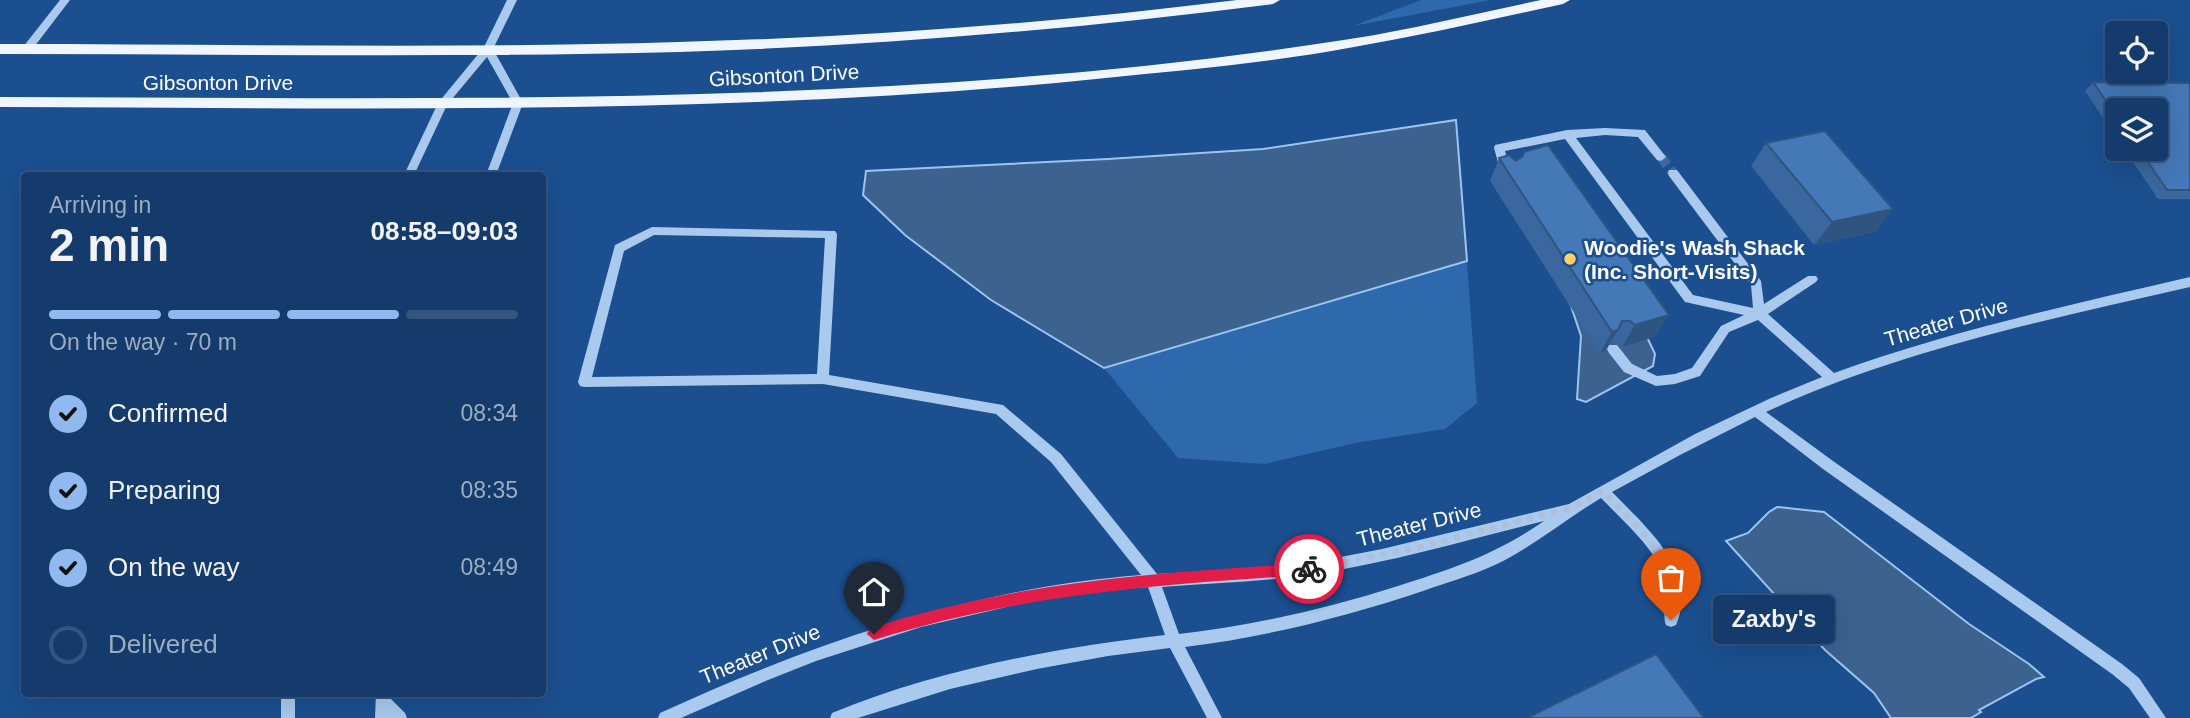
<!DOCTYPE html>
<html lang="en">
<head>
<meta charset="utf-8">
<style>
  body { margin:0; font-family:Arial,sans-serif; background:#1d4271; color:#f1f3f6; height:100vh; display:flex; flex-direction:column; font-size:26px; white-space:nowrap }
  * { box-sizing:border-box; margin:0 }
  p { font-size:23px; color:#9dadc1 }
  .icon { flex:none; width:38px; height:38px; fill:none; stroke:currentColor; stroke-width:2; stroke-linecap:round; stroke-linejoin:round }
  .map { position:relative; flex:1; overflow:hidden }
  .drawer { position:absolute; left:21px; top:172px; width:525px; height:525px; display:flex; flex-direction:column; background:#143b6b; border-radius:7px; box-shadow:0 7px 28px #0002,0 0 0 2px #33557e }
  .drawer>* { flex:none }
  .fabs { position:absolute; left:2105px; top:21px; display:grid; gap:14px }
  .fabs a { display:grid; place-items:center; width:63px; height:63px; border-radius:7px; background:#143b6b; box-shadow:0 7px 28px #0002,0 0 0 2px #33557e; font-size:35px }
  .pin { position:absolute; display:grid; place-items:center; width:60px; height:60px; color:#fff; margin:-72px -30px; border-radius:50% 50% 50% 0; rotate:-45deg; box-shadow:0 0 7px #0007 }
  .pin .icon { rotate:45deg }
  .courier { position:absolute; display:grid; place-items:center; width:70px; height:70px; margin:-35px; border:5px solid #e11d48; border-radius:50%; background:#fff; color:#222; box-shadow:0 2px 9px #0007 }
  .bubble { position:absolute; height:49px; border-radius:7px; background:#143b6b; box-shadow:0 7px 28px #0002,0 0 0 2px #33557e; font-size:23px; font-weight:700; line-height:49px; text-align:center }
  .headline em { font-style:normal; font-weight:700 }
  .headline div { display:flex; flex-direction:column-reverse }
  .headline { display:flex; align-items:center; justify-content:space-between; height:119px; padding:0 28px }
  h1 { font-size:46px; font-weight:700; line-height:52px }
  .bar { display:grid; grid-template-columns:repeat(4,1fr); gap:10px 7px; align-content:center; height:84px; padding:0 28px }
  .bar i { height:9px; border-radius:5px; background:#33557e }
  .bar .current { background:#90b9f0 }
  .bar p { grid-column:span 4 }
  ol { padding:0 28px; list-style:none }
  li { display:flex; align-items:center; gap:21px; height:77px }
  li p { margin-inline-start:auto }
  li .icon { padding:7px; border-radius:50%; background:#90b9f0; color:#111; stroke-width:4 }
  li:last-child { color:#9dadc1 }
  li i { width:38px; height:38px; border:4px solid #33557e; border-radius:50% }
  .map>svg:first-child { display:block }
  .green { fill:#2e69ad }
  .water { fill:#3c6290; stroke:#9cc4f0; stroke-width:2 }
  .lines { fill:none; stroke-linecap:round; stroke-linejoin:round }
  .minor-tunnel { stroke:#3d69a0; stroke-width:10; stroke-dasharray:10 5; stroke-linecap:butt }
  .minor { fill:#a9c9ee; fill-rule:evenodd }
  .major { fill:#f0f6ff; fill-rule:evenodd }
  .wall { fill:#3a679d }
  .shaded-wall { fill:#305480 }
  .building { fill:#4478b7; stroke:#305480; stroke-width:2 }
  .route { fill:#e11d48 }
  .done { stroke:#afc1d8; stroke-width:7; stroke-dasharray:0 12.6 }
  .poi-dot { fill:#ffd166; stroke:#1b4f8f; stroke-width:2.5 }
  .labels { text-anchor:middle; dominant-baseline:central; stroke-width:5; stroke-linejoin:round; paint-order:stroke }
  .street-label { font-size:21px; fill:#fff; stroke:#1b4f8f }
  .poi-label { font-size:21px; font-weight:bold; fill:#fff; stroke:#1b4f8f; text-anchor:start }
</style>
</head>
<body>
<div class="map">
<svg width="2190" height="718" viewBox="0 0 2190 718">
  <rect width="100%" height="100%" fill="#1b4f8f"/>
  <path class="green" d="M1421 0H1491L1353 26Z
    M1467 261 1477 403 1445 429 1355 443 1265 464 1178 458 1104 368Z"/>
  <path class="water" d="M1456 120 1467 261 1104 368 991 300 905 235 863 195 866 171 1108 159 1263 149Z
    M1570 303 1646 335 1655 354 1653 366 1586 402 1577 399 1581 336Z
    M1777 507 1824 512 1969 624 2029 664 2044 677 2036 679 1979 710 1981 712 1971 718H1891L1874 693 1825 650 1726 541 1748 533 1769 512Z"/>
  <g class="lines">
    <path class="minor-tunnel" d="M1661 157 1673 173"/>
    <path class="minor" d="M60 0H70L31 51H23V47Z
      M507 0H517L493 49 523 103 496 175H486L513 103 487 57 447 105 414 175H404L438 103 484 47Z
      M1605 128 1645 130 1666 157 1661 161 1657 160 1638 137 1605 135 1576 138 1693 295 1753 308 1751 285 1669 176 1668 173 1669 170H1677L1761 281 1764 304 1808 276H1816L1818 279 1816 282 1768 314 1834 373C1950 331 2070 305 2190 277V287C2047 320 1901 350 1766 412L1833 461 2122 664 2139 678 2166 718H2150L2129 688 2112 674 1823 469 1755 417 1680 455 1612 492C1646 527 1699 571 1676 625L1671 627 1666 625C1661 612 1670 596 1666 581 1658 551 1623 521 1601 498 1569 517 1540 541 1507 559 1481 573 1451 581 1423 591 1345 617 1266 637 1185 647L1222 718H1207L1170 648 1108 656 1037 669 950 689 858 718H830L832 713C936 670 1054 648 1165 635L1148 587 1082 593 1028 602 921 627 816 661 768 680 681 718H658L660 713C813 643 972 588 1141 575L1051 462 996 414 823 384 584 387 580 386 578 382 615 245 652 227 835 231 837 234 829 375 1003 405 1061 454 1157 574 1261 568 1320 561 1382 549 1569 504 1695 434 1771 398 1822 377 1758 320 1729 332 1700 376 1675 384 1656 386 1624 372 1609 353 1607 349 1609 345H1617L1632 364 1657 376 1675 374 1692 368 1721 326 1744 315 1685 302 1565 139 1505 151 1511 173 1506 177 1501 173 1494 148 1495 145 1567 130ZM654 235 825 238 817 374 592 377 624 251ZM1544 521C1495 555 1454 568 1398 586 1326 609 1254 625 1179 634L1162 587C1215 583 1268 582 1321 573 1396 561 1470 539 1544 521Z
      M281 693H295V718H281Z
      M376 693H390V698L405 713 407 718H375Z"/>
    <path class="major" d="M1237 0H1280L1273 4C1076 29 878 46 679 52 453 58 226 54 0 54V44C226 44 453 49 679 42 865 37 1052 23 1237 0Z
      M1541 0H1570L1563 4C1494 19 1424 35 1354 47 1269 63 1182 70 1096 79 731 116 366 108 0 107V97C451 98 904 109 1350 39 1414 29 1478 13 1541 0Z"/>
  </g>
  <path class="wall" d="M2093 82 2190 83V199H2158L2124 149H2156L2118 110V140L2085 91Z
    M1766 143 1893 209 1875 232 1814 245 1751 166Z
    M1524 152 1669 315 1655 337 1622 347 1617 342H1611L1605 351 1600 353 1490 181 1499 158 1516 161 1521 157Z"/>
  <path class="shaded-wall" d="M1893 209 1875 232 1814 245 1832 222Z
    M1669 315 1655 337 1622 347 1635 325Z
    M1618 330 1605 351 1600 353 1612 332Z"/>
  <path class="building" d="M2093 82 2190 83V190H2167L2139 149H2156V110H2118V118Z
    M1825 131 1893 209 1832 222 1766 143Z
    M1548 145 1669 315 1635 325 1630 321H1622L1618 330 1612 332 1499 158 1509 155 1516 161 1523 156 1524 152Z
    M1656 654 1704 718H1527Z"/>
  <path class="route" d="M1309 563 1315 569 1309 575C1161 584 1015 595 874 640L867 634 869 630C899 618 930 611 961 604 1076 577 1192 571 1309 563Z"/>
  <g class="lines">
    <path class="done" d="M1309 569 1420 547 1574 507 1603 491C1626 517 1674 556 1675 593 1675 601 1672 611 1671 620"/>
  </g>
  <circle class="poi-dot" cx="1570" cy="259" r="7"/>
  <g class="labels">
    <g class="street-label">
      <text transform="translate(784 75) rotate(-3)">Gibsonton Drive</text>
      <text x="218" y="82">Gibsonton Drive</text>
      <text transform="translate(1946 322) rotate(-16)">Theater Drive</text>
      <text transform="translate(1419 524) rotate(-14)">Theater Drive</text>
      <text transform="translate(760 654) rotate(-22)">Theater Drive</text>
    </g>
    <g class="poi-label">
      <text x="1584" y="247">Woodie's Wash Shack<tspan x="1584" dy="24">(Inc. Short-Visits)</tspan></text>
    </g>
  </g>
</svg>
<div class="fabs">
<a><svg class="icon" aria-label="locate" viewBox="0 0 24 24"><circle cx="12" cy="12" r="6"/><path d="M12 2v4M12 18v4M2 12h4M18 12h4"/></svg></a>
<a><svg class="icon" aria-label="layers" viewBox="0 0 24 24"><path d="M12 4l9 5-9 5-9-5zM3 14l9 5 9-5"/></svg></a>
</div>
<div class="pin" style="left:1671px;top:620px;background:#ea580c"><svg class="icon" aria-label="bag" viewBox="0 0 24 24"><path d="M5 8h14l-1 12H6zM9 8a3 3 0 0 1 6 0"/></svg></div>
<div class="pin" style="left:874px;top:634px;background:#1f2937"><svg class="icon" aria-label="home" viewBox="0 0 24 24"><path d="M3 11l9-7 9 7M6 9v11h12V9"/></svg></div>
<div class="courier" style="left:1309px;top:569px"><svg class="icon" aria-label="bike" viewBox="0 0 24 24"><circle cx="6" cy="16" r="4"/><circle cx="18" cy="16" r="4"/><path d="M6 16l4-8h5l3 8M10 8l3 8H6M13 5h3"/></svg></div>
<div class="bubble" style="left:1713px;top:595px;width:122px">Zaxby's</div>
<section class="drawer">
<div class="headline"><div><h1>2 min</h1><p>Arriving in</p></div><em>08:58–09:03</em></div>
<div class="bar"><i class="current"></i><i class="current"></i><i class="current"></i><i></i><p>On the way · 70 m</p></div>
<ol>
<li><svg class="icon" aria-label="check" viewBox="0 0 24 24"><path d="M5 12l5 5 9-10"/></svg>Confirmed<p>08:34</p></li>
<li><svg class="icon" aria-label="check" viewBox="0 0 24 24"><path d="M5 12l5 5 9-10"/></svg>Preparing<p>08:35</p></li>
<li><svg class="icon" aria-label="check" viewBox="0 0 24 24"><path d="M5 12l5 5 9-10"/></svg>On the way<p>08:49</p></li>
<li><i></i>Delivered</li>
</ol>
</section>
</div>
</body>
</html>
